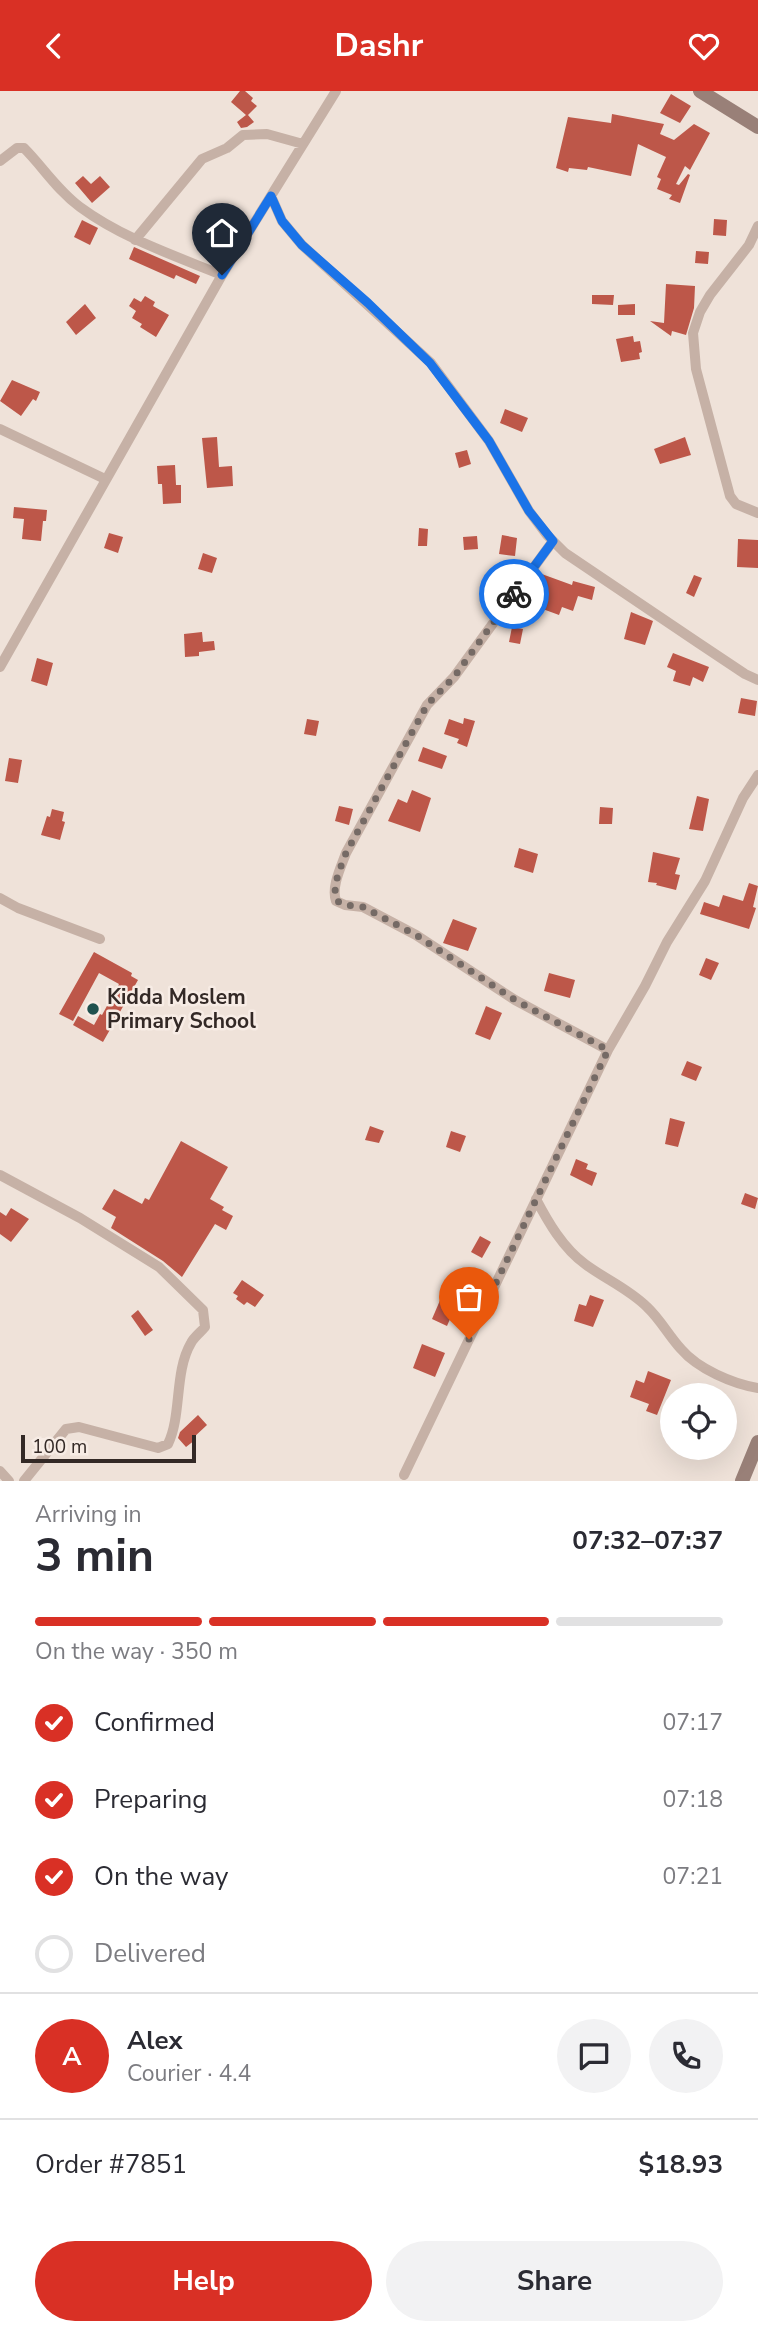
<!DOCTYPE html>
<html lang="en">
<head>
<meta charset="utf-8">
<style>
  body { margin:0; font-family:"Nunito Sans",sans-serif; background:#f2f2f3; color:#2b2b33; height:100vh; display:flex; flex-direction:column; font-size:26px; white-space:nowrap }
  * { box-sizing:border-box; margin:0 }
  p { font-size:23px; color:#7c7c81 }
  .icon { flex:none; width:38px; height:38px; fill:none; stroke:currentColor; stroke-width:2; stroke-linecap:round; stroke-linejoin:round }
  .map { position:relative; height:1390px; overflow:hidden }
  .details { display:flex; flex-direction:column; background:#fff; flex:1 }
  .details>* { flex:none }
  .buttons { position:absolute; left:660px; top:1292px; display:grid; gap:14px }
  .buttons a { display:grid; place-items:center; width:77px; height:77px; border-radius:50%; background:#fff; box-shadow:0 7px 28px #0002; font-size:35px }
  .scale { position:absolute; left:21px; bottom:18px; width:175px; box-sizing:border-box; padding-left:7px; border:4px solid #332926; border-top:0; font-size:19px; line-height:24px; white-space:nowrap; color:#332926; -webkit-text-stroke:5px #f7ece5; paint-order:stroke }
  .pin { position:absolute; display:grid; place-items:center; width:60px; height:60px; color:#fff; margin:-72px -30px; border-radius:50% 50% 50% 0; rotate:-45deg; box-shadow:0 0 7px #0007 }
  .pin .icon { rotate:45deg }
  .courier { position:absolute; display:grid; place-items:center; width:70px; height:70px; margin:-35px; border:5px solid #1a73e8; border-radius:50%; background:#fff; color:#222; box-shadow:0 2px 9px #0007 }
  .headline em { font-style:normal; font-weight:700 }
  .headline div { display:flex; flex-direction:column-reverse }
  .headline { display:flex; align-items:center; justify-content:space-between; height:119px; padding:0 35px }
  h1 { font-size:46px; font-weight:700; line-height:52px }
  .bar { display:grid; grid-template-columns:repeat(4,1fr); gap:10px 7px; align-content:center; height:84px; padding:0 35px }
  .bar i { height:9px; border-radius:5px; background:#e1e1e2 }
  .bar .selected { background:#d93025 }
  .bar p { grid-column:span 4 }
  .line { display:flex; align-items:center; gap:18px; padding:0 35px; border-top:2px solid #e1e1e2 }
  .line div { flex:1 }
  .round { display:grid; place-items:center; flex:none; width:74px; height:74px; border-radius:37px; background:#f2f2f3 }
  ol { padding:0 35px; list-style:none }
  li { display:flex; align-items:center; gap:21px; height:77px }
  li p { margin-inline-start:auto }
  li .icon { padding:7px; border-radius:50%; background:#d93025; color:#fff; stroke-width:4 }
  li:last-child { color:#7c7c81 }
  li i { width:38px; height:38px; border:4px solid #e1e1e2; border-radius:50% }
  .primary-button { display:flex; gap:14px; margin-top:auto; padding:14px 35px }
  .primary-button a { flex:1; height:80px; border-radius:42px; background:#d93025; color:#fff; font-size:28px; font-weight:700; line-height:80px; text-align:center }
  .primary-button a+a { background:#f2f2f3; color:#2b2b33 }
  header { display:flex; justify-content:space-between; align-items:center; height:91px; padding:0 35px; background:#d93025; color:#fff; font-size:32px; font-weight:700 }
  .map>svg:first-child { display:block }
  .building { fill:#bd5749 }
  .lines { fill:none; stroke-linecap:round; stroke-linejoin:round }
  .street { stroke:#c6b1a6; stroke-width:10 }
  .secondary { stroke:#998078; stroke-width:14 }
  .done { stroke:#756a65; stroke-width:7; stroke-dasharray:0 12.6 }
  .route { stroke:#1a73e8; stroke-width:9 }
  .poi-dot { fill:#1f514e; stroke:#f7ece5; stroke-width:2.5 }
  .labels { text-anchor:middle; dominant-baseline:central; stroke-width:5; stroke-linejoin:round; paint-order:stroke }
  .poi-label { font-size:21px; font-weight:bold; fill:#332926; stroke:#f7ece5; text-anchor:start }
</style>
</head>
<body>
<header><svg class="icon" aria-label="back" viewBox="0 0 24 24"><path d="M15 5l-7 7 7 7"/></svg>Dashr<svg class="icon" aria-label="heart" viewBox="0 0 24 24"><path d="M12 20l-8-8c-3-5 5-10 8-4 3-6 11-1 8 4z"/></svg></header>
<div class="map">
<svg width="758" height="1390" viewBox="0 0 758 1390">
  <rect width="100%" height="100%" fill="#efe2d9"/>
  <path class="building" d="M240 0H245L253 7 251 10 257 15 248 24 254 31 247 36 241 37 237 31 246 24 231 11Z
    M671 3 691 15 680 32 660 22Z
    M612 23 664 33 660 43 674 49 694 33 710 42 690 79 685 75 676 93 679 94 688 83 690 84 680 112 669 108 672 104 657 98 661 88 657 86 666 66 638 53 631 85 588 76 587 79 569 77 568 81 556 77 568 26 611 32Z
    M83 85 91 93 100 85 110 96 92 112 75 92Z
    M714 128 727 129 726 145 713 144Z
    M82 129 98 137 90 154 74 146Z
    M134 156 200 185 196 193 176 184 174 188 129 168Z
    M696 160 709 161 708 173 695 172Z
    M666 193 695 195 694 217 686 244 672 240 671 245 650 230 664 232Z
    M592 204H614L613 214 592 213Z
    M145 205 155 211 153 215 169 224 156 246 140 236 142 233 132 227 136 220 129 215 134 207 141 211Z
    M85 213 96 227 76 244 66 231Z
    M635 213V224H618V214Z
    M633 245 634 251 640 250 642 261 639 262 640 268 621 271 616 248Z
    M12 289 40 301 36 310 33 308 21 325 0 310Z
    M505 318 528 327 522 341 500 332Z
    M217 346 219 376 232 375 233 395 207 397 202 347Z
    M685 346 691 364 660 373 654 358Z
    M467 359 471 373 459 377 455 362Z
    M175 374 176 394H181V412L163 413 162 393H158L157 375Z
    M14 416 47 419 46 430H43L41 450 22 448 24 428 13 427Z
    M419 437 428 438 427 455H418Z
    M109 442 123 446 118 462 104 457Z
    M502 444 517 447 515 465 499 463Z
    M477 445 478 458 464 459 463 446Z
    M738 448 758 449V477L737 476Z
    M203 462 217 467 212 482 198 478Z
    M539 482 572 494 573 490 595 496 592 509 578 505 573 520 562 516 559 524 540 517 539 520 530 517 538 494 532 492Z
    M694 484 702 487 694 506 686 502Z
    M631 521 653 530 645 554 624 548Z
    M512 536 523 538 520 553 509 551Z
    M202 541 203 551 214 550 215 559 199 561V565L185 566 184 543Z
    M673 562 709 576 703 591 693 586 690 595 673 590 676 580 667 576Z
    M37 567 53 572 47 595 31 590Z
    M741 607 757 610 755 625 738 622Z
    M464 627 475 630 467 656 457 652 459 648 444 643 449 628 463 633Z
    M307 628 319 630 316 645 304 643Z
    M423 656 447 665 442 678 418 670Z
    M9 667 22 669 18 692 5 690Z
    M412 699 431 707 420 741 388 730 398 708 407 712Z
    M697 705 709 708 703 740 689 738Z
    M339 715 353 718 349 734 335 730Z
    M600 716 613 717 612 733H599Z
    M52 718 64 721 62 730 65 731 60 749 41 744 47 725 50 726Z
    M519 757 538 763 533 782 514 776Z
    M653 761 680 767 675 783 680 784 676 799 656 794 657 792 648 791Z
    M749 792 758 795 753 816 756 817 749 838 700 823 704 811 719 816 723 804 743 810Z
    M453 828 477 837 468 860 443 852Z
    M94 861 132 882 131 885 138 889 103 951 73 934 78 925 94 934 100 923 102 924 119 893 99 882 73 930 59 923Z
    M706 867 719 872 711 889 699 884Z
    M549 882 575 889 570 907 544 900Z
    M486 915 502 922 490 949 475 943Z
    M687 970 702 976 696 990 681 984Z
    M670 1027 685 1031 678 1056 665 1053Z
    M370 1035 384 1040 379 1052 365 1049Z
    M451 1040 466 1045 460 1061 446 1056Z
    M181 1050 228 1076 210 1108 224 1116 222 1119 233 1125 226 1139 215 1133 182 1186 163 1170 111 1137 116 1126 102 1118 114 1098 142 1113 145 1107 149 1109Z
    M576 1068 588 1073 586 1078 597 1082 592 1095 570 1084Z
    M745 1102 758 1107 755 1118 741 1113Z
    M11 1117 29 1128 11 1151 0 1143V1121L6 1125Z
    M480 1145 491 1151 482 1167 471 1161Z
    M242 1189 264 1204 255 1216 247 1211 244 1214 236 1208 238 1205 233 1202Z
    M590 1204 604 1209 593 1236 574 1230 579 1213 586 1215Z
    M441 1207 456 1214 447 1235 432 1228Z
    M138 1219 153 1239 145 1245 131 1225Z
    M422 1253 445 1262 435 1286 413 1277Z
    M648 1280 671 1289 657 1324 646 1320 649 1313 630 1306 636 1289 644 1292Z
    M198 1324 207 1334 193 1347 195 1349 186 1356 178 1347 180 1341Z"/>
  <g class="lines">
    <path class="street" d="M0 70 17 57H24C43 76 57 99 80 116 122 147 173 164 222 184
      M271 105 282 130 302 154 431 272 489 350 529 420 547 444 565 462 697 551 745 583 758 589
      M758 135 749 154 710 204 700 221 693 242 696 278 730 405 736 413 758 422
      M135 149 202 68 227 57 243 44 267 43 303 53
      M0 338 105 388
      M553 450 454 586 427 614 346 762C341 776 331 796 336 810L345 814 363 816 416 844 515 909 608 959
      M0 576 222 184 336 0
      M0 807 18 817 100 848
      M0 1084 80 1127 159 1176 203 1219 205 1236C201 1241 194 1246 191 1252 174 1281 182 1324 168 1353L158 1357 79 1336 66 1338 24 1390
      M536 1108C548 1131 563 1157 585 1173 605 1188 629 1198 647 1216 660 1228 669 1245 681 1258 698 1278 733 1293 758 1297
      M0 1380 9 1390
      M404 1384 608 959 645 895 667 851 705 790 743 707 758 684"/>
    <path class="secondary" d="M700 0 758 36
      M742 1390 758 1351"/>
  </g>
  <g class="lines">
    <path class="done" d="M469 1248 608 959 515 909 416 844 363 816 345 814 337 810C331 796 341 776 346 762L427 614 454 586 514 503"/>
    <path class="route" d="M222 184 271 105 282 130 302 154 368 212 430 272 489 350 529 420 553 450 514 503"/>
  </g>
  <circle class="poi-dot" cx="93" cy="918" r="7"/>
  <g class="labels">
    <g class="poi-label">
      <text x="107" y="906">Kidda Moslem<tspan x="107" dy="24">Primary School</tspan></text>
    </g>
  </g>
</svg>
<div class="buttons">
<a><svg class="icon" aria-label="locate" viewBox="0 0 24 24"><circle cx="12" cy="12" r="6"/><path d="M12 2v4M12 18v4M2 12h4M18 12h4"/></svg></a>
</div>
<div class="scale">100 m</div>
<div class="pin" style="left:469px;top:1248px;background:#ea580c"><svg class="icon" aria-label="bag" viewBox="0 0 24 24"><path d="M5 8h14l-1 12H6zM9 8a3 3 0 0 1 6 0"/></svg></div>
<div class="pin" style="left:222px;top:184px;background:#1f2937"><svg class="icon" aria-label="home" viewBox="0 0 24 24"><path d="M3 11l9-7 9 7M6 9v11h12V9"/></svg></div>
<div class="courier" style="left:514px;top:503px"><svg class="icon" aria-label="bike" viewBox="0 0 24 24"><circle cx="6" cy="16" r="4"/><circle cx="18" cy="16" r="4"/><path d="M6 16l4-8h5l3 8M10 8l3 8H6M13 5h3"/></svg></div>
</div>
<section class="details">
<div class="headline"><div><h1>3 min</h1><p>Arriving in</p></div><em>07:32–07:37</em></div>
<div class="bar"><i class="selected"></i><i class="selected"></i><i class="selected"></i><i></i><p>On the way · 350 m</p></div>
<ol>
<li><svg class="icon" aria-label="check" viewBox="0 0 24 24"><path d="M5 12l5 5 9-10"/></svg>Confirmed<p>07:17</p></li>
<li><svg class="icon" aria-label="check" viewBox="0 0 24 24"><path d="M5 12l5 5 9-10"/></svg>Preparing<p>07:18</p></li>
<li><svg class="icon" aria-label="check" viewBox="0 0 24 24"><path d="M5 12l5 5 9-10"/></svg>On the way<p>07:21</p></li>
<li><i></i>Delivered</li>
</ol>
<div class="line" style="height:126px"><b class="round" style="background:#d93025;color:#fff">A</b><div><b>Alex</b><p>Courier · 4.4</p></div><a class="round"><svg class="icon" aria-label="chat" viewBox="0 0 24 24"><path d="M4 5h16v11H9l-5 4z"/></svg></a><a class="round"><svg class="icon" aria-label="phone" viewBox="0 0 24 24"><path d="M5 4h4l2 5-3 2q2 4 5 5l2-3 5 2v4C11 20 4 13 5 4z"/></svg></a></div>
<div class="line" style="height:91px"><div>Order #7851</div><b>$18.93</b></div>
<div class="primary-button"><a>Help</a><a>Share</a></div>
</section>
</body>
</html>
